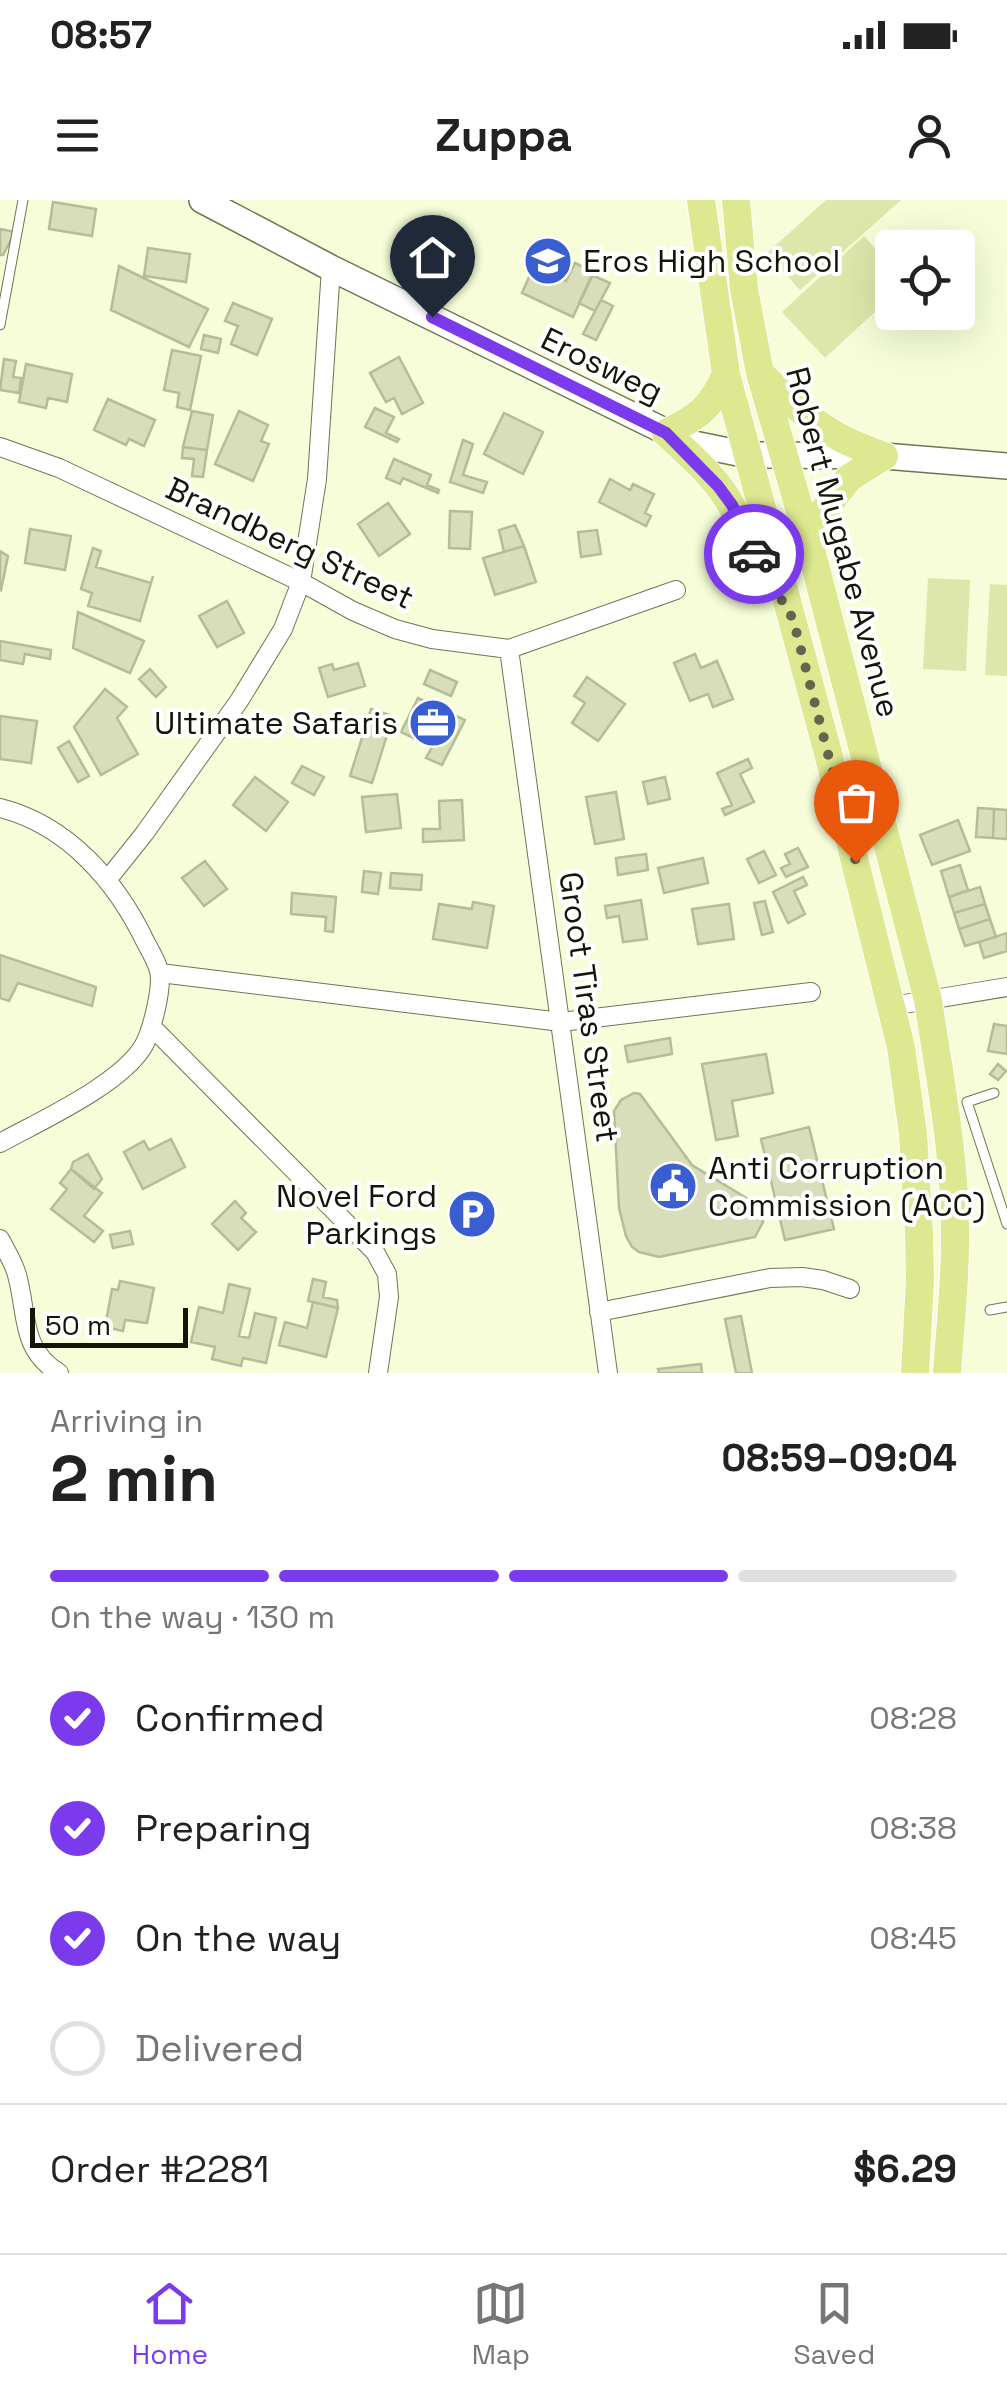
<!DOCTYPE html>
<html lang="en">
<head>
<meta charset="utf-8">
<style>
  body { margin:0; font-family:"Space Grotesk",sans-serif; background:#f6f6f6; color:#222; height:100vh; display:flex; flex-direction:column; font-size:38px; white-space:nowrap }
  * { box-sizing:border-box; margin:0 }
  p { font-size:32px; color:#767676 }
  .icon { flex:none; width:55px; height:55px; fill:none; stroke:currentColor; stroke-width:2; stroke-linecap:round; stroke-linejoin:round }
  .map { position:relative; height:1173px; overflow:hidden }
  .details { display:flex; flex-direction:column; background:#fff; flex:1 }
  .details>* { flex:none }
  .controls { position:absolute; left:875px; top:30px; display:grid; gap:20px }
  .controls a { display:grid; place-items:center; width:100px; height:100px; border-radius:10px; background:#fff; box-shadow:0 10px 40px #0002; font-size:50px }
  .scale { position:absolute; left:30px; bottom:25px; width:158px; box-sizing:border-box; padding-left:10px; border:5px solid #131508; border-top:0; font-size:28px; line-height:35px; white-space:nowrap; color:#131508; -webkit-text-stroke:8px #fff; paint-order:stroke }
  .pin { position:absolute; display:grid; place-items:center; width:85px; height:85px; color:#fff; margin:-102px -42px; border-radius:50% 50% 50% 0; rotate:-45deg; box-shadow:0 0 10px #0007 }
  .pin .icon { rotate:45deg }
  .courier { position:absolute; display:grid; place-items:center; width:100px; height:100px; margin:-50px; border:8px solid #7c3aed; border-radius:50%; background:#fff; color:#222; box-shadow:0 2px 12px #0007 }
  .summary em { font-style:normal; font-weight:700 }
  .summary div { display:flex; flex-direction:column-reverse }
  .summary { display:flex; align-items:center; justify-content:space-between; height:170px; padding:0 50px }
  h1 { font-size:65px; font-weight:700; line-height:75px }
  .bar { display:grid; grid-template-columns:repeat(4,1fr); gap:15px 10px; align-content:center; height:120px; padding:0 50px }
  .bar i { height:12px; border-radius:8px; background:#e0e0e0 }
  .bar .selected { background:#7c3aed }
  .bar p { grid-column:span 4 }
  .line { display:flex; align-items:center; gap:25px; padding:0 50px; border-top:2px solid #e0e0e0 }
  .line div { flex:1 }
  ol { padding:0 50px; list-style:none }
  li { display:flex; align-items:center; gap:30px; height:110px }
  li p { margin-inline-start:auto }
  li .icon { padding:10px; border-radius:50%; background:#7c3aed; color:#fff; stroke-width:4 }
  li:last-child { color:#767676 }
  li i { width:55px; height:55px; border:5px solid #e0e0e0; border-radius:50% }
  .status { display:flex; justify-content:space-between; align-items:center; height:70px; padding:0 50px; background:#fff; direction:ltr }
  .status svg { height:28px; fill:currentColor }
  header { display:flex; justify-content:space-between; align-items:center; height:130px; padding:0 50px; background:#fff; font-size:45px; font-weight:700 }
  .tabs { display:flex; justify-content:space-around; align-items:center; height:140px; border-top:2px solid #e0e0e0; background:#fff; font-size:28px; color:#767676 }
  .tabs a { display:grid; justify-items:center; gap:5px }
  .tabs .selected { color:#7c3aed }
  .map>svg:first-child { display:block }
  .green { fill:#dde7ac }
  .building { fill:#d7deb9; stroke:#b5bc99; stroke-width:2.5 }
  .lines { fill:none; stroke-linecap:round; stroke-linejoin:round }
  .lane-casing { stroke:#707554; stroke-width:11 }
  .street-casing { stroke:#707554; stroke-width:20 }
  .secondary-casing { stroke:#707554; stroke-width:28 }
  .primary-casing { stroke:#fff; stroke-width:30 }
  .lane { stroke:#fff; stroke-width:9 }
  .street { stroke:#fff; stroke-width:18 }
  .secondary { stroke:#fff; stroke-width:25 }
  .primary { stroke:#dde890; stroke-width:28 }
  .done { stroke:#626651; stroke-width:10; stroke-dasharray:0 18 }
  .route { stroke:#7c3aed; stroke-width:12 }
  .labels { text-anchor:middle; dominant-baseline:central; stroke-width:8; stroke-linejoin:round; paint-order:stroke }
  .poi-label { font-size:32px; fill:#131508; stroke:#fff; text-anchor:start }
  .street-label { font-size:32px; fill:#131508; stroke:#fff }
</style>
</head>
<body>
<div class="status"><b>08:57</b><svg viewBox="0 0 49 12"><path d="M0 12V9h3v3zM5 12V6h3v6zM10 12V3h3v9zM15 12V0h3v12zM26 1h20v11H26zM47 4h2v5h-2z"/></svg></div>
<header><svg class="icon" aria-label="menu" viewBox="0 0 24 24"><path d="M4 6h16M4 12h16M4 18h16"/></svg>Zuppa<svg class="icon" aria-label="person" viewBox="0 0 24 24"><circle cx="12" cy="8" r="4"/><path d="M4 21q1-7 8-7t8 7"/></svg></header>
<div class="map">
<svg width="1007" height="1173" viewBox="0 0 1007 1173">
  <rect width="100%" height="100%" fill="#f6fdd8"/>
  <path class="green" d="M826 0H901L800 90 767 53Z
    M864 36 892 67V96L825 158 782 112Z
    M928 378 970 380 966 471 923 469Z
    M990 384 1007 385V476L985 475Z"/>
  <path class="building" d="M53 2 96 9 92 36 49 29Z
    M0 29 15 32 3 55H0Z
    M148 48 190 54 186 82 144 76Z
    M575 63 594 72 573 117 522 93 534 66 566 81Z
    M119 66 208 109 189 147 111 110Z
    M592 75 610 83 595 111 579 103Z
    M601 100 613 106 596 140 583 134Z
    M233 103 272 119 257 155 231 144 238 126 225 121Z
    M204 135 221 139 218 153 201 149Z
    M172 150 201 156 190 210 177 207 179 193 164 190Z
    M399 157 423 203 402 214 394 198 386 202 370 173Z
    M4 159 16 161 13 177 21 178 19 193 0 190Z
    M26 164 72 174 67 202 48 198 46 208 19 202Z
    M108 199 155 220 144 246 129 239 126 245 94 230Z
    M375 208 394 217 386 233 399 239 397 242 365 227Z
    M192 211 213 215 207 250 183 247Z
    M239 211 268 225 261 241 269 244 253 281 215 264Z
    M504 213 543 232 523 274 484 254Z
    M463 240 473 244 463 275 487 282 483 293 450 282Z
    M183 247 207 250 203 277 192 276 194 259 182 258Z
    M394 259 431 275 427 285 439 290 438 293 403 278 400 284 386 278Z
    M610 279 630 290 633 284 654 294 645 313 651 316 646 326 599 302Z
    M388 303 410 334 379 356 358 324Z
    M450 311 472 312 470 349 449 348Z
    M515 325 524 346 504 352 499 330Z
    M30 329 71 336 65 370 25 363Z
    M597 330 601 354 581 357 578 332Z
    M524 346 536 382 495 395 483 358Z
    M93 348 101 351 96 367 151 383 153 376 140 421 88 406 92 393 81 389Z
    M0 351 8 356 1 390 0 389Z
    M227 401 244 433 217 447 199 416Z
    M78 412 144 441 130 473 73 448Z
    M0 441 51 450 50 459 25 454 23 464 0 460Z
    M695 454 701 468 717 461 733 499 713 507 708 494 690 501 674 463Z
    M358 463 365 486 328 497 319 468 332 464 334 470Z
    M150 469 166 487 156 497 139 479Z
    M430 470 457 482 451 496 424 484Z
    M587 477 625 504 598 541 572 523 585 503 574 496Z
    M105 489 127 507 117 518 138 554 101 575 74 527Z
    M418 498 465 520 442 565 426 558 432 547 401 532Z
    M371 509 393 516 372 583 350 576Z
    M0 516 37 521 31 563 0 559Z
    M69 541 89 576 78 582 58 548Z
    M748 559 752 568 740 574 754 602 725 615 722 609 732 605 717 573Z
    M302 566 324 577 314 595 292 583Z
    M255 577 288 602 266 631 233 605Z
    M665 577 670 599 648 604 643 582Z
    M616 592 624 639 595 644 586 597Z
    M397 594 401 628 366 632 362 597Z
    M462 600 464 640 423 642V629H440L439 601Z
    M978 608 994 609 993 638 976 637Z
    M994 609 1007 610V639L993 638Z
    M958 620 970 651 932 665 920 635Z
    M798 648 808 667 786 677 781 668 790 664 785 654Z
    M764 651 776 675 759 683 747 659Z
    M646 654 648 670 618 675 616 658Z
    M703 658 708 683 664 693 658 668Z
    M205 661 227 689 204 706 182 678Z
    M960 665 968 690 949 697 941 671Z
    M364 671 381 673 378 694 362 692Z
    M391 673 422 675 421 690 390 688Z
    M803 677 807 685 794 691 805 714 788 723 773 692Z
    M980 687 985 704 954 713 949 697Z
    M292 693 336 697 333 732 325 731 326 717 291 714Z
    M641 700 647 739 623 742 619 716 607 718 605 706Z
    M765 701 773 732 762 735 754 703Z
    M473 702 494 706 487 748 433 739 439 704 472 709Z
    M729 704 734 739 698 744 692 709Z
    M985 704 990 719 959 729 954 713Z
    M990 719 996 737 965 746 959 729Z
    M1007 733V751L984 758 979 742Z
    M0 755 96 787 92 806 18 783 9 801 0 798Z
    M994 824 1007 826V854L988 851Z
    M670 838 672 854 628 862 625 846Z
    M766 854 773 893 732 901 738 936 716 940 702 864Z
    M998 864 1006 871 998 880 990 874Z
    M634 893 640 894 692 965 763 1008V1022L755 1037 659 1057 639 1052 632 1047 626 1036 619 1008 614 911 621 900Z
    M809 927 834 1029 785 1040 761 939Z
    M171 939 185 967 143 989 124 952 144 941 149 950Z
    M88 954 102 979 94 989 71 969 73 962Z
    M71 969 102 993 84 1016 103 1031 94 1042 51 1009 67 989 60 983Z
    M235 1001 246 1013 241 1018 256 1032 238 1050 212 1024Z
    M130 1031 133 1044 113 1048 110 1035Z
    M313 1079 326 1082 323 1097 337 1100 338 1108 308 1101Z
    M120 1081 154 1088 147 1123 125 1120 123 1131 105 1127 112 1089 118 1090Z
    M229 1084 250 1089 239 1136 249 1138 255 1113 276 1118 266 1163 243 1158 241 1166 212 1159 215 1147 191 1142 199 1107 223 1113Z
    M313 1102 338 1108 326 1157 279 1145 285 1122 307 1128Z
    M741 1116 752 1173H736L725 1119Z
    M701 1164 702 1173H659L658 1169Z"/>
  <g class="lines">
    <g class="lane-casing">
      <path id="lane" d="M0 125 23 0
        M994 893 967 902 1007 1024
        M990 1110 1007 1107"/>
    </g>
    <g class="street-casing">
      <path id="street" d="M0 247 59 268 301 382 353 411 395 429 432 439 509 449 676 390
        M509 449 608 1173
        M0 608C68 625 117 682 146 743 151 752 157 762 159 771 163 787 152 830 144 845 122 884 40 921 0 943
        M108 679 144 634 239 501 283 429 301 382 317 279 331 68
        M160 773 561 822 811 792
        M892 806 1007 787
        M152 827 375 1052 387 1074 389 1097 378 1173
        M0 1039C6 1051 14 1063 17 1075 28 1115 20 1149 59 1173
        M599 1112 770 1078 802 1077 823 1080 850 1089"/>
    </g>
    <g class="secondary-casing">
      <path id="secondary" d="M202 0 331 68 689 243 748 255 884 256 1007 266"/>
    </g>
    <g class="primary-casing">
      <path id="primary" d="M701 0 726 174 828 553 901 847 913 934 919 1033 920 1080 915 1173
        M736 0 744 89 760 173 809 342 928 800C940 880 956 959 955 1041 955 1085 950 1129 947 1173
        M726 174C711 208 699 216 666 233 689 255 716 277 731 305 745 330 756 359 770 385
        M761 174C786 198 809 220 839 237 853 245 869 250 884 256
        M809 342 822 313 849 278 884 256"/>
    </g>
    <use href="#lane" class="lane"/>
    <use href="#street" class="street"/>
    <use href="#secondary" class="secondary"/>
    <use href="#primary" class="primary"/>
  </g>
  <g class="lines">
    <path class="done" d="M754 354 793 419 856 662"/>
    <path class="route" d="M432 117 666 233 718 286 732 305 754 354"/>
  </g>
  <defs>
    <g id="school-disc" transform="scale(2.5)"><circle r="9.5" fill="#385ecf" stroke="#fff"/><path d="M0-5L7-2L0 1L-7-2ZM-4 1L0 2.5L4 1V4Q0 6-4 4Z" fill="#fff"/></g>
    <g id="office-disc" transform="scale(2.5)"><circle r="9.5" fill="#385ecf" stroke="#fff"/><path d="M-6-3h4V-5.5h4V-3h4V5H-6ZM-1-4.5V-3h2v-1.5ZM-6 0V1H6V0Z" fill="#fff"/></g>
    <g id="civic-disc" transform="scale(2.5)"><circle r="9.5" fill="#385ecf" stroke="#fff"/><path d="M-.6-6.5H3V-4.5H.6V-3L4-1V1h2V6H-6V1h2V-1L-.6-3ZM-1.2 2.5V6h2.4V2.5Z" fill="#fff"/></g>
    <g id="parking-disc" transform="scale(2.5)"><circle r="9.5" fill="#385ecf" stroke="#fff"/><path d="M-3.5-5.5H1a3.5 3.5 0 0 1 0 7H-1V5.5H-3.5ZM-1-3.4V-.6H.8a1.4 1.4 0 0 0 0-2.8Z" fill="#fff"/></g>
  </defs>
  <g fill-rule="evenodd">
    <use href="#school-disc" x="548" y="61"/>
    <use href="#office-disc" x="433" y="523"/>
    <use href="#civic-disc" x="673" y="986"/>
    <use href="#parking-disc" x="472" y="1014"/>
  </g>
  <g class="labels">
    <g class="poi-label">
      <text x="583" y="61">Eros High School</text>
      <text x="398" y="523" text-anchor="end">Ultimate Safaris</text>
      <text x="708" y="968">Anti Corruption<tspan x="708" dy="37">Commission (ACC)</tspan></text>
      <text x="437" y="996" text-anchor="end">Novel Ford<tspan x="437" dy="37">Parkings</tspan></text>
    </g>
    <g class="street-label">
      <text transform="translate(602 165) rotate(26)">Erosweg</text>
      <text transform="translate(843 342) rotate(75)">Robert Mugabe Avenue</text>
      <text transform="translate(290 343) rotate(25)">Brandberg Street</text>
      <text transform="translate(589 807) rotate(82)">Groot Tiras Street</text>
    </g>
  </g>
</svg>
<div class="controls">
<a><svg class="icon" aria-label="locate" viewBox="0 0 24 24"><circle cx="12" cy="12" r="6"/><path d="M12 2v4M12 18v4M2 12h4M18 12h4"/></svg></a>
</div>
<div class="scale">50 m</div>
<div class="pin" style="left:856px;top:662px;background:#ea580c"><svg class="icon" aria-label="bag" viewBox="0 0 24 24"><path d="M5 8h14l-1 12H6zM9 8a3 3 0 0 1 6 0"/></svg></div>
<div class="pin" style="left:432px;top:117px;background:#1f2937"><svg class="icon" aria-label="home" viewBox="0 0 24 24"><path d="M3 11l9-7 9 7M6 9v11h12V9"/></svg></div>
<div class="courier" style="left:754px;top:354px"><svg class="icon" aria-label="car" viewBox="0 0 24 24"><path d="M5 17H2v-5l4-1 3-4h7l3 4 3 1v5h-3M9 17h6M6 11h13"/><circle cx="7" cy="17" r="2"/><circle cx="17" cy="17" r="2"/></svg></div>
</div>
<section class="details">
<div class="summary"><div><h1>2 min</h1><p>Arriving in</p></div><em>08:59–09:04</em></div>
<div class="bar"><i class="selected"></i><i class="selected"></i><i class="selected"></i><i></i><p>On the way · 130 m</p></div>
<ol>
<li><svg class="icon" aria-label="check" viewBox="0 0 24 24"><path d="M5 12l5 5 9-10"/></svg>Confirmed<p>08:28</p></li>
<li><svg class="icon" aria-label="check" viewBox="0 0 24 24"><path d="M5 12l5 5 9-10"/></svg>Preparing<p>08:38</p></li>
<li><svg class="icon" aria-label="check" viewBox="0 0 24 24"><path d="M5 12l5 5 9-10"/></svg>On the way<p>08:45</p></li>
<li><i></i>Delivered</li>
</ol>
<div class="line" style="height:130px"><div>Order #2281</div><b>$6.29</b></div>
</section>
<nav class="tabs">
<a class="selected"><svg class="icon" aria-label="home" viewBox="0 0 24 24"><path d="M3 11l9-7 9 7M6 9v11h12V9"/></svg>Home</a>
<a><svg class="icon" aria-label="map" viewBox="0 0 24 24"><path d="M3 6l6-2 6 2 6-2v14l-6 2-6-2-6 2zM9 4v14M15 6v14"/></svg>Map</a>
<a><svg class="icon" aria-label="saved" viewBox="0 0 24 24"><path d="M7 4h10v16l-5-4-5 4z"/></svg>Saved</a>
</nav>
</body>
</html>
